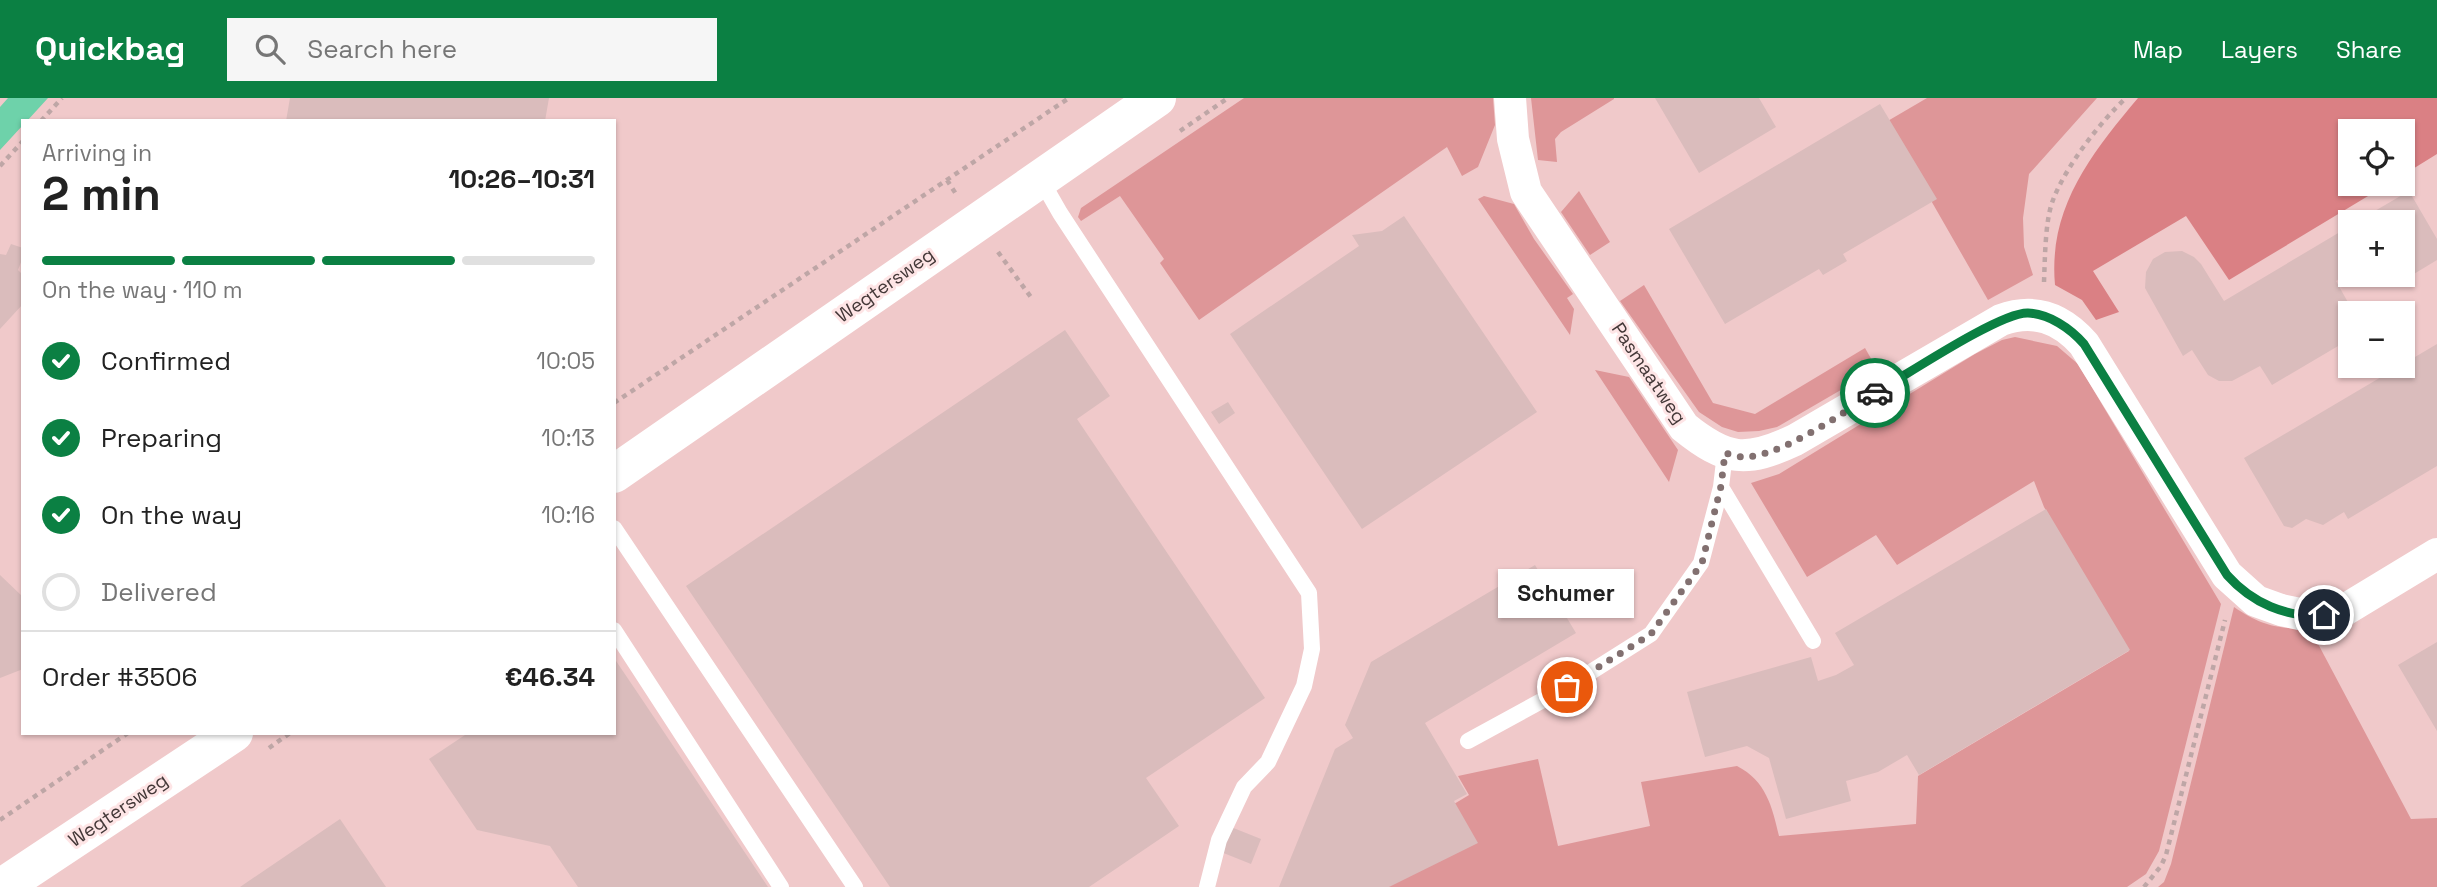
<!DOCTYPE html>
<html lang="en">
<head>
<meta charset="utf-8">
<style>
  body { margin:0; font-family:"Space Grotesk",sans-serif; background:#f6f6f6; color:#222; height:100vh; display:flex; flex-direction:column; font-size:26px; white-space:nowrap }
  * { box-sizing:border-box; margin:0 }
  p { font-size:23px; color:#767676 }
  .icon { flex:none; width:38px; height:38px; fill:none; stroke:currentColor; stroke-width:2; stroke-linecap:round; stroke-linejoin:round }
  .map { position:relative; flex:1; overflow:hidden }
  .details { position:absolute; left:21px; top:21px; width:595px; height:616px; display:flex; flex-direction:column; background:#fff; border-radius:0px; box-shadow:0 2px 5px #0004 }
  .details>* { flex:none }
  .controls { position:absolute; left:2338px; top:21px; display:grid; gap:14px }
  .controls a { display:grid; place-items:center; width:77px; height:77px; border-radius:0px; background:#fff; box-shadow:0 2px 5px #0004; font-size:35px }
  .pin { position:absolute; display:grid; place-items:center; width:60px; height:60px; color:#fff; margin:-30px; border:4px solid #fff; border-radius:50%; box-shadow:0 2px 7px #0007 }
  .courier { position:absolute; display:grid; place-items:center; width:70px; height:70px; margin:-35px; border:5px solid #0b8043; border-radius:50%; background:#fff; color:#222; box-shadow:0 2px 9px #0007 }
  .bubble { position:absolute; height:49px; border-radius:0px; background:#fff; box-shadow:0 2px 5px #0004; font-size:23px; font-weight:600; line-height:49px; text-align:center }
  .overview em { font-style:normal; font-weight:600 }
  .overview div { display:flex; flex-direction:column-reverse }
  .overview { display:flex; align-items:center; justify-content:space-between; height:119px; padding:0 21px }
  h1 { font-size:46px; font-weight:600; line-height:52px }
  .bar { display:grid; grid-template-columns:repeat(4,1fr); gap:10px 7px; align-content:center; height:84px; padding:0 21px }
  .bar i { height:9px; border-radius:5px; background:#e0e0e0 }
  .bar .selected { background:#0b8043 }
  .bar p { grid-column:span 4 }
  .line { display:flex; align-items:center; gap:18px; padding:0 21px; border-top:2px solid #e0e0e0 }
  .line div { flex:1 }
  ol { padding:0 21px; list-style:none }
  li { display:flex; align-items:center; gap:21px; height:77px }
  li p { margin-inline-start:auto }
  li .icon { padding:7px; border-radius:50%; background:#0b8043; color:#fff; stroke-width:4 }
  li:last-child { color:#767676 }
  li i { width:38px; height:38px; border:4px solid #e0e0e0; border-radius:50% }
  header { display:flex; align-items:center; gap:42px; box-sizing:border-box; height:98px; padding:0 35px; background:#0b8043; color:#fff }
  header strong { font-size:33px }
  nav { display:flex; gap:38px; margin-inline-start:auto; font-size:24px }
  .search { width:490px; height:63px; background:#f6f6f6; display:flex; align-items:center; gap:18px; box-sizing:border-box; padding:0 24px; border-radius:0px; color:#767676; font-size:26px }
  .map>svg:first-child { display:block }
  .built { fill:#f0c9ca; fill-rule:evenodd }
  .green { fill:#de9698 }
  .forest { fill:#da8084 }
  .water { fill:#6ed2aa }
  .building { fill:#dabcbc }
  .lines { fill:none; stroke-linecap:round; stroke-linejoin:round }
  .path { stroke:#bea6a6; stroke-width:4.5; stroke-dasharray:5 5; stroke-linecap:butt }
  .lane { stroke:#fff; stroke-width:16 }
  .street { stroke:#fff; stroke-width:32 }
  .secondary { stroke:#fff; stroke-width:38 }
  .done { stroke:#827070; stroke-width:7; stroke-dasharray:0 12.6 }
  .route { stroke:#0b8043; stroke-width:9 }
  .labels { text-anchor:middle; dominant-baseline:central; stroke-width:6; stroke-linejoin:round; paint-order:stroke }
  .street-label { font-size:19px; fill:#443838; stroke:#fee5e6 }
</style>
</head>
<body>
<header>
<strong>Quickbag</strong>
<div class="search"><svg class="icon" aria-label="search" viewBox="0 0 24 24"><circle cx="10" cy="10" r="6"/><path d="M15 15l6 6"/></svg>Search here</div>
<nav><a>Map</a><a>Layers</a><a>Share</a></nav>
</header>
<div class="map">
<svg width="2437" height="789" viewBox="0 0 2437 789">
  <rect width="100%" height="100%" fill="#f5d7d7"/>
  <path class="built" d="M0 0H2437V789H0ZM23 23H614V635H23ZM2350 33H2403V86H2350ZM2350 124H2403V177H2350ZM2350 215H2403V268H2350Z"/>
  <path class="green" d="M1244 0H1493L1495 27 1478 69 1462 78 1447 49 1199 222 1160 165 1164 161 1120 98 1081 123 1078 119 1081 110Z
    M1531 0H1614V1L1561 34 1555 41 1557 64 1538 62Z
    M1927 0H2097L2029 76 2023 120 2024 149 2033 177 1988 202 1886 24Z
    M1579 93 1610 144 1590 157 1561 114Z
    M1484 98 1514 106 1534 141 1573 196 1567 200 1574 211 1570 237 1478 101Z
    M1644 187 1713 305 1755 316 1865 250 1877 271 1777 329 1759 333 1738 334 1722 329 1699 314 1620 203Z
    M2015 239 2057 248 2078 266 2221 506 2159 753 2146 776 2127 789H1388L1454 706 1469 697 1458 678 1538 661 1558 748 1650 728 1641 684 1737 668C1766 683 1772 708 1779 738L1916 726 1918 678 2129 553 2044 409 2034 383 1897 467 1876 437 1807 479 1751 385 1779 376 1975 256 2002 242Z
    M1595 272 1629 279 1678 352 1669 384Z
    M2234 509C2262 528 2274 529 2307 532L2316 542 2411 721 2437 720V789H2158L2164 784 2171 766Z"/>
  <path class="forest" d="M2138 0H2437V56L2403 77V33H2350V86H2388L2229 182 2186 118 2093 173 2119 214 2096 222 2082 202 2055 187C2048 110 2091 56 2138 0Z"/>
  <path class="water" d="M8 0H48L27 23H23V27L0 52V9Z"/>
  <path class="building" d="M290 0H549L545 23H286Z
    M1655 0H1759L1776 29 1699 75Z
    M1880 6 1937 101 1843 156 1847 163 1823 177 1819 171 1725 226 1669 131Z
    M2409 93 2437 141V162L2399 185 2394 177H2403V124H2356Z
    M1404 118 1537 314 1362 431 1230 236 1359 148 1352 137 1382 133Z
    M2350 128V174L2336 183 2354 215H2350V241L2272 287 2260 268 2232 283H2219L2208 277 2192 252 2183 258 2145 190 2146 174 2153 161 2165 154 2182 153 2194 159 2201 166 2224 203Z
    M11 146 23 150V159L18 172 23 177V206L0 231V156L6 157Z
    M1065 232 1110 298 1077 321 1265 600 1146 680 1179 728 1089 789H890L686 488Z
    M2437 246V368L2348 421 2344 414 2323 427 2306 421 2292 430 2284 428 2244 360Z
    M1228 304 1235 315 1219 326 1211 314Z
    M2046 411 2130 552 1919 677 1907 657 1878 674 1846 683 1851 703 1786 721 1769 660 1747 648 1705 659 1687 594 1811 559 1818 583 1836 577 1854 567 1835 535Z
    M1535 467 1576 535 1425 625 1467 696 1454 703 1478 745 1389 789H1279L1335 651 1353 640 1345 627 1371 564Z
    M0 477 23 499V571L0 580Z
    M2437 544V633L2398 567Z
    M614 560 635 591 768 789H578L550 748 477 732 429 661 468 635H614Z
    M340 721 386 789H240Z
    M1231 729 1261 741 1251 766 1221 754Z"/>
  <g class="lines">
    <path class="path" d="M41 23 62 0
      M1180 33 1228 0
      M0 68 23 43
      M947 82 956 96
      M998 154 1033 202
      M2044 184C2045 161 2045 122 2053 102 2066 68 2100 24 2126 0
      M614 305 1069 0
      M269 650 290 635
      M0 722 128 635
      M2144 789 2161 768 2166 757 2225 522"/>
    <path class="lane" d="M1040 80 1060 115 1309 495 1312 551 1304 588 1268 664 1244 689 1219 742 1207 789
      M1725 355 1721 389 1813 543
      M614 430 855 789
      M614 532 781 789
      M1468 643 1567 589 1651 536 1701 465 1721 389"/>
    <path class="street" d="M1510 0 1513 41 1526 94 1684 329C1726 363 1746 365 1795 342L2001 222C2034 210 2061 220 2084 246L2227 477 2256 503 2281 512 2309 518 2338 516 2437 456"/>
    <path class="secondary" d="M614 376 1157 0
      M2 789 234 635"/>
  </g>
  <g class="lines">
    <path class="done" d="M1567 589 1651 536 1702 465 1721 388 1725 355C1730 356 1736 358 1741 359 1778 361 1842 315 1875 295"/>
    <path class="route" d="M1875 295C1905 278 2000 214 2028 215 2049 216 2070 230 2084 246L2227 477C2252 505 2286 520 2324 517"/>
  </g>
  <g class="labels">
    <g class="street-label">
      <text transform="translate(885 187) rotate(-35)">Wegtersweg</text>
      <text transform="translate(1649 275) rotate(56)">Pasmaatweg</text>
      <text transform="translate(118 712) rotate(-34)">Wegtersweg</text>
    </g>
  </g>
</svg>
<div class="controls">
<a><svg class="icon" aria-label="locate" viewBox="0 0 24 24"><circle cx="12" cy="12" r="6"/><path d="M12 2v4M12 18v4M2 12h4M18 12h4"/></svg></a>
<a>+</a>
<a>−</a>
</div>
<div class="pin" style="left:1567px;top:589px;background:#ea580c"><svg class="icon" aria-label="bag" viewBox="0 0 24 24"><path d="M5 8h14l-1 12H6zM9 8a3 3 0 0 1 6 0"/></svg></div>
<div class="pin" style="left:2324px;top:517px;background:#1f2937"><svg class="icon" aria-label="home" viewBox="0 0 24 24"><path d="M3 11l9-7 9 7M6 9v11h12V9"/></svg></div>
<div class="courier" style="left:1875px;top:295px"><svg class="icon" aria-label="car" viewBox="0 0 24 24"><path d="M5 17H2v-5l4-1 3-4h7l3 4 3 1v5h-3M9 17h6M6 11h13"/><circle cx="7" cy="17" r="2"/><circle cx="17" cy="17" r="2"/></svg></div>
<div class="bubble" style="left:1498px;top:471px;width:136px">Schumer</div>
<section class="details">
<div class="overview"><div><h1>2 min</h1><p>Arriving in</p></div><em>10:26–10:31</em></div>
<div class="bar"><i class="selected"></i><i class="selected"></i><i class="selected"></i><i></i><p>On the way · 110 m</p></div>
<ol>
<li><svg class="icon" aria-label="check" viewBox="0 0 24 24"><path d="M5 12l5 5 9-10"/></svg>Confirmed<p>10:05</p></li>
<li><svg class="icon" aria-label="check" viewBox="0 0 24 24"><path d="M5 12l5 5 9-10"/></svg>Preparing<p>10:13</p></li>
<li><svg class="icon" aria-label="check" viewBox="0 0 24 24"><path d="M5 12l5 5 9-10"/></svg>On the way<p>10:16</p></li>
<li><i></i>Delivered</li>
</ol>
<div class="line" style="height:91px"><div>Order #3506</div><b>€46.34</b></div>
</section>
</div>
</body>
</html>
